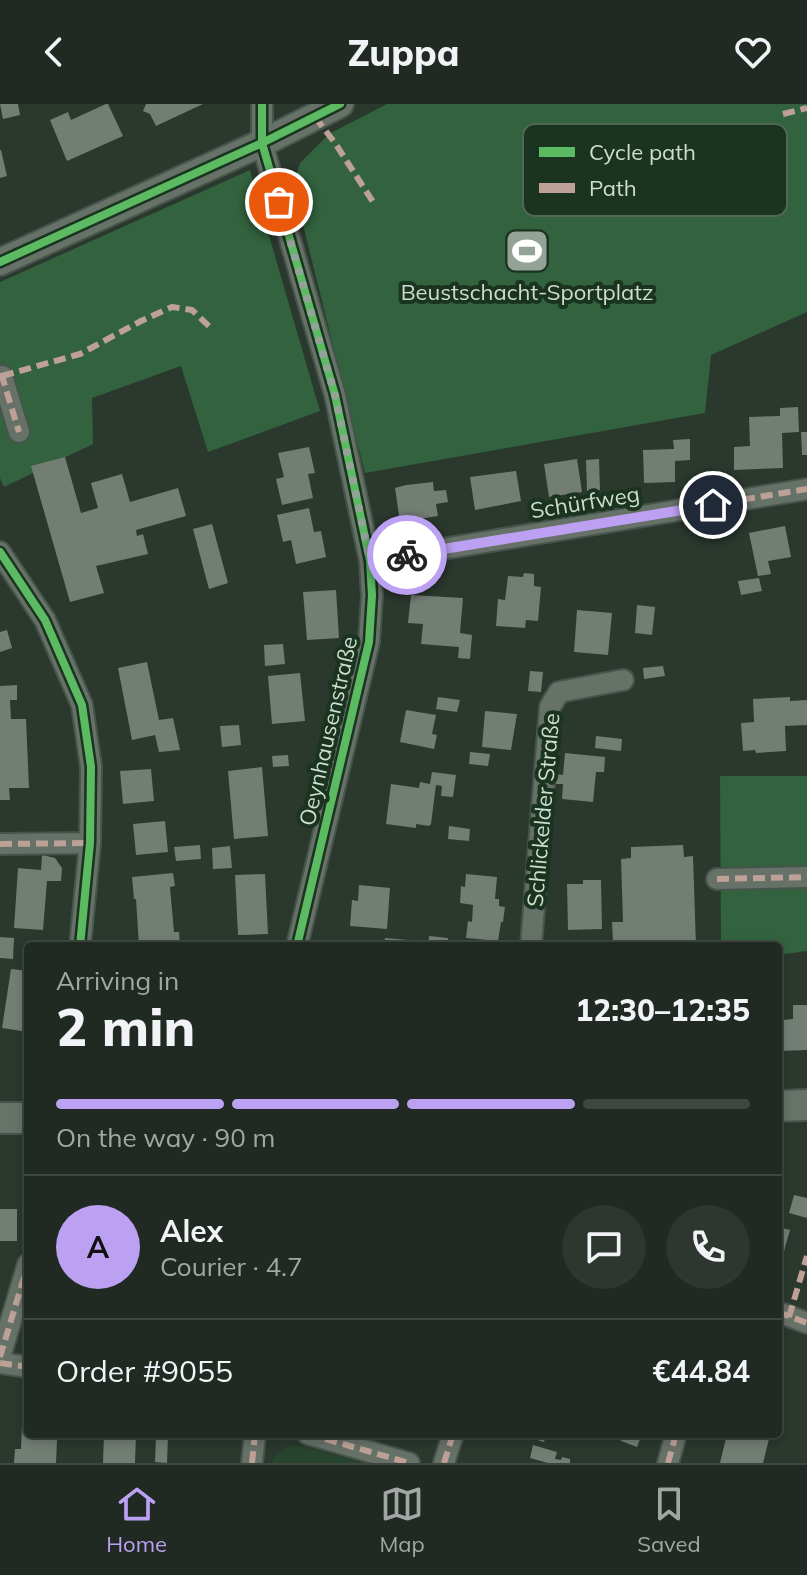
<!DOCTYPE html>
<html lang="en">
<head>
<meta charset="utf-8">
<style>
  body { margin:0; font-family:Mulish,sans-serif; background:#2d362f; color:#f1f3f6; height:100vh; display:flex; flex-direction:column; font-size:30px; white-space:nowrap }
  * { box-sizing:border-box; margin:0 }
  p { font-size:26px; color:#a2a7a5 }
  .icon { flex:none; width:44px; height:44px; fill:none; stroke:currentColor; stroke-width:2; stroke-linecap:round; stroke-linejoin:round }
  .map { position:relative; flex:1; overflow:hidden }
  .side { position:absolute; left:24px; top:838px; width:758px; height:496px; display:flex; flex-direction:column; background:#202a22; border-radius:8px; box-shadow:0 4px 12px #0003,0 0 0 2px #3d4640 }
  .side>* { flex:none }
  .pin { position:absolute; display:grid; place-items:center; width:68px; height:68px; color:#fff; margin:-34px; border:4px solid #fff; border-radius:50%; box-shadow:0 2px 8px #0007 }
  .courier { position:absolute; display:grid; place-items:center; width:80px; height:80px; margin:-40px; border:6px solid #bca0f2; border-radius:50%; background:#fff; color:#222; box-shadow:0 2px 10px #0007 }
  .headline em { font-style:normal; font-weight:800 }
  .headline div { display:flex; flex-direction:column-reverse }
  .headline { display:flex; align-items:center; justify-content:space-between; height:136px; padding:0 32px }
  h1 { font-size:52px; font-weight:800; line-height:60px }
  .bar { display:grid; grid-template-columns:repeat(4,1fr); gap:12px 8px; align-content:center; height:96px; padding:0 32px }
  .bar i { height:10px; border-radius:6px; background:#3d4640 }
  .bar .on { background:#bca0f2 }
  .bar p { grid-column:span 4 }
  .line { display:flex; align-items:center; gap:20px; padding:0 32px; border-top:2px solid #3d4640 }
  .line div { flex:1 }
  .round { display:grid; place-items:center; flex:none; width:84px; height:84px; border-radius:42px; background:#2d362f }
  header { display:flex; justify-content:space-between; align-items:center; height:104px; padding:0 32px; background:#202a22; font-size:36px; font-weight:800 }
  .tab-bar { display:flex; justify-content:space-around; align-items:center; height:112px; border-top:2px solid #3d4640; background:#202a22; font-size:22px; color:#a2a7a5 }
  .tab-bar a { display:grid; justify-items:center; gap:4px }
  .tab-bar .on { color:#bca0f2 }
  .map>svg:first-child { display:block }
  .built { fill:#27452e }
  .green { fill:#32623e }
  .building { fill:#727d74 }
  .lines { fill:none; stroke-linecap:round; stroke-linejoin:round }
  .minor-casing { stroke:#47544b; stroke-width:24 }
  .tertiary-casing { stroke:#47544b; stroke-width:30 }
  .secondary-casing { stroke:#47544b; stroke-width:34 }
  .minor { stroke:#667168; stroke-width:20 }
  .tertiary { stroke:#667168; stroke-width:26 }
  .secondary { stroke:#657368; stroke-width:30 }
  .quiet { stroke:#bda197; stroke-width:6; stroke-dasharray:12 6; stroke-linecap:butt }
  .cycleway-casing { stroke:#1a3420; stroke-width:13 }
  .cycleway { stroke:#5cba63; stroke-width:8 }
  .done { stroke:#94a397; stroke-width:8; stroke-dasharray:0 14.4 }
  .route { stroke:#bca0f2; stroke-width:10 }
  .labels { text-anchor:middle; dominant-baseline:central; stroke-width:8; stroke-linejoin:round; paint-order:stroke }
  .poi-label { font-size:22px; fill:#cdddd0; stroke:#1a3420 }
  .street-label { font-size:22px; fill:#cdddd0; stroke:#1a3420 }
  .key { fill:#1a3420; stroke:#506755; stroke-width:2 }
  .key-label { font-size:22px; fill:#cdddd0 }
</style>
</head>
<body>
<header><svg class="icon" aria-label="back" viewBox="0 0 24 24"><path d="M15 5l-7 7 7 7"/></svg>Zuppa<svg class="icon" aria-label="heart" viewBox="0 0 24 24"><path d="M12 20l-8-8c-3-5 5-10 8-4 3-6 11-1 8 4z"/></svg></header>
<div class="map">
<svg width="807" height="1359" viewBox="0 0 807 1359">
  <rect width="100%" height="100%" fill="#2a382e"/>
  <path class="built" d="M288 1342 305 1343 363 1359H272L275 1351Z"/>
  <path class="green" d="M387 0H807V208L711 251 705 309 365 369 293 81 300 59 329 30Z
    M250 66 320 307 208 348 181 262 92 294 93 340 4 383 0 374V178Z
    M720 672H807V847L778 851V842H721Z"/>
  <path class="building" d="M0 0H18L20 11 3 15Z
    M106 0H108L123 32 67 57 50 16 68 8 71 16Z
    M146 0H203L156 22 150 10 143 7Z
    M0 46H1L7 72 0 74Z
    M798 303 799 328 782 329 783 364 734 366V343L750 342 749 313 780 312V304Z
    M801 328H807V351H802Z
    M690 335V356L675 357V378L644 379 643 346 674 345 673 336Z
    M309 343 315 369 308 370 313 394 282 401 276 375 284 373 278 349Z
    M65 353 81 409 98 404 91 379 122 370 130 398 178 384 186 412 136 426 137 432 143 430 148 450 96 462 104 489 70 498 31 362Z
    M577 355 582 388 549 393 544 360Z
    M599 355 600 386 587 387 586 356Z
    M516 367 521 397 475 406 470 373Z
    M433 378 434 387 446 386 448 398 436 400 438 412 400 418 395 384 406 381Z
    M309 404 314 428 321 427 326 453 296 460 291 436 283 438 277 411Z
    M212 420 228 479 209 485 193 425Z
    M785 422 791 453 768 457 771 470 758 472 749 429Z
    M524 469 534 470V482L541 483 538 517 526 516 525 524 496 522 498 495 505 496 508 472 523 473Z
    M759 474 762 487 741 491 738 477Z
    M336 486 339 534 307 536 303 488Z
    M411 491 463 494 460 529 472 531 470 555 458 554 459 543 421 540 423 520 408 519Z
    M637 501 655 503 652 531 635 529Z
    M577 506 612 509 608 551 574 548Z
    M7 526 12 544 0 548V528Z
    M283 540 285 560 265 562 264 541Z
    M147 558 159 616 173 614 180 646 159 648 155 631 132 636 118 564Z
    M663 562 665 572 644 575 643 564Z
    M530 567 543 568 541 588 528 587Z
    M300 569 305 617 272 620 268 572Z
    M17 581V596H10L11 615H26L29 684H9L10 696H0V582Z
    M438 593 460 596 457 608 436 605Z
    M790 593V597L807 596V621L785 622 786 647 756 649 755 646 743 647 741 619 754 618 753 595Z
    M406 606 436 611 432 630 437 631 434 645 400 638Z
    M485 607 517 610 511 646 482 643Z
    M239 621 241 641 222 643 220 622Z
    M596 632 622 635 621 647 595 644Z
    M470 648 490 650 488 662 469 660Z
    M565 649 605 653 604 668H596L593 698 562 695 563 680H555L556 670 563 671Z
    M288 651 289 662 273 663 272 652Z
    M262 663 268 732 234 735 228 667Z
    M151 665 154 697 123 700 120 667Z
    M432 668 456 671 453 693 441 692 442 682 436 681 431 720 429 722 416 720V724L386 720 391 680 419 684 420 678 430 680Z
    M165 717 168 748 136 751 133 720Z
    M449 722 470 725 469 737 448 735Z
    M200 741 201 755 176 757 174 743Z
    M683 741 684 753 693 752 696 842H624V839H613L612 818H623L621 755 631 754V743Z
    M230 742 232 764 213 765 212 744Z
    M42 751 55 754 62 764 61 777H47L43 826 14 824 18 764 41 766Z
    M173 769 175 782 170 783 174 828H179L180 841 139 842 136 795H134L132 773Z
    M265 770 268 830 238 831 235 771Z
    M466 770 497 773 495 795H499V802L505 803 503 818H501L498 837 466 834 468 817 472 818 473 801 460 799 461 782 465 783Z
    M583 776H601L602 825 568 826 567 780H583Z
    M359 781 390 784 387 825 350 822 352 796 358 797Z
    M429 832 448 834V842H428Z
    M0 833 14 834 13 855 0 854Z
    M385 834 409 836 408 842H384Z
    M11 865 28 867V928L2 924Z
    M793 901H807V946L778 947V909H783V916L793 915Z
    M794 1091 807 1094V1114L789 1109Z
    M0 1105H17V1137H0Z
    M778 1123 790 1126 779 1165H778Z
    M22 1320H28V1330H53V1335L57 1336 56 1359H14L15 1345H21Z
    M104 1330H136L135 1359H103Z
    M518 1330H546L544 1338Z
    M623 1330H647L644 1336 640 1335 637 1343 621 1337Z
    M727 1330H749L769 1335 763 1359H720Z
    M156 1332 168 1333 167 1359 155 1358Z
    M533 1341 557 1348 555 1355 561 1356 562 1353 570 1355V1359H548L530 1354Z"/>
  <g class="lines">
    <g class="minor-casing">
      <path id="minor" d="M262 0V39L335 291 370 457 372 491 369 538 297 842
        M0 272H2L19 328
        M0 448 45 516 82 601 91 663 90 739 80 842
        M370 457 807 385
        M0 740 90 739
        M717 775 807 773
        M531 842 550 603 559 588 623 576
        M778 1208 807 1219
        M0 1253 28 1160
        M0 1259 28 1263
        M308 1330 409 1359
        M252 1359 255 1330
        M444 1359 453 1330
        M668 1359 676 1330"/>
    </g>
    <g class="tertiary-casing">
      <path id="tertiary" d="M0 158 262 39 340 0"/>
    </g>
    <g class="secondary-casing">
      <path id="secondary" d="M778 1002 807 1001
        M0 1014H28"/>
    </g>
    <use href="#minor" class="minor"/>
    <use href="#tertiary" class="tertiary"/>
    <use href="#secondary" class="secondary"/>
    <path class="quiet" d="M783 10 807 4
      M315 13 335 39 375 101
      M0 272H2L19 328
      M2 272 80 250 141 217 172 203 192 206 213 226
      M370 457 807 385
      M0 740 90 739
      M717 775 807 773
      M778 1208 807 1219
      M789 1213 807 1152
      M0 1253 28 1160
      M0 1259 28 1263
      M308 1330 409 1359
      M252 1359 255 1330
      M444 1359 453 1330
      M668 1359 676 1330"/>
    <g class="cycleway-casing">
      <path id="cycleway" d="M262 0V39L335 291 370 457 372 491 369 538 297 842
        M0 158 262 39 340 0
        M0 448 45 516 82 601 91 663 90 739 80 842"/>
    </g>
    <use href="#cycleway" class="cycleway"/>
  </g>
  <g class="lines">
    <path class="done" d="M279 98 335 291 370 457 407 451"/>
    <path class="route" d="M407 451 713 401"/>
  </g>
  <defs>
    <g id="stadium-square" transform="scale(2.3)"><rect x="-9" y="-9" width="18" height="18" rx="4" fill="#94a397" stroke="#1a3420"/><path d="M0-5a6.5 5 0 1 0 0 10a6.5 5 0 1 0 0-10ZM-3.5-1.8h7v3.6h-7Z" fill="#fff"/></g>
  </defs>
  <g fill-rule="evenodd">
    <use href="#stadium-square" x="527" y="147"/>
  </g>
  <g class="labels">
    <g class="poi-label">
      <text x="527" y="188">Beustschacht-Sportplatz</text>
    </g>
    <g class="street-label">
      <text transform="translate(585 398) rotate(-9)">Schürfweg</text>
      <text transform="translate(328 627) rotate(-77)">Oeynhausenstraße</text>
      <text transform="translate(543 706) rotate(-85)">Schlickelder Straße</text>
    </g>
  </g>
  <rect x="523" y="20" width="264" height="92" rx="12" class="key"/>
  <rect x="539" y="43" width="36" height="10" fill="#5cba63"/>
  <rect x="539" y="79" width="36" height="10" fill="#bda197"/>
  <g class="key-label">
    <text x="589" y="56">Cycle path</text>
    <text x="589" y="92">Path</text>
  </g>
</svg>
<div class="pin" style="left:279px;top:98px;background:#ea580c"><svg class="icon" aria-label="bag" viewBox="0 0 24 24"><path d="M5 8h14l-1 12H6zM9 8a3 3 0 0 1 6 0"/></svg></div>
<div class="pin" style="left:713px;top:401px;background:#1f2937"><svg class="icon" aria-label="home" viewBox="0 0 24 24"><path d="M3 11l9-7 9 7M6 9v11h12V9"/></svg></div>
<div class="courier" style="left:407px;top:451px"><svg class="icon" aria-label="bike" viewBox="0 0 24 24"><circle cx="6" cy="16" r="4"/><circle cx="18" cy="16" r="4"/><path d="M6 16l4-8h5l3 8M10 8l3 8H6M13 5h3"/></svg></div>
<section class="side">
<div class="headline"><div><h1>2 min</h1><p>Arriving in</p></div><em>12:30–12:35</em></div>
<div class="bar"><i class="on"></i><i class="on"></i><i class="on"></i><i></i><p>On the way · 90 m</p></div>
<div class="line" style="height:144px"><b class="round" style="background:#bca0f2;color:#111">A</b><div><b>Alex</b><p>Courier · 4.7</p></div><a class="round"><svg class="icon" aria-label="chat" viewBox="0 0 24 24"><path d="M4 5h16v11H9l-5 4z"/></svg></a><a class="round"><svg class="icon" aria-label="phone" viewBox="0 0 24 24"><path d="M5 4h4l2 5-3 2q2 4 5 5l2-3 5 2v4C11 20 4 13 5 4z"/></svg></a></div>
<div class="line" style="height:104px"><div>Order #9055</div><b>€44.84</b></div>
</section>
</div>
<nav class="tab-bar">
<a class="on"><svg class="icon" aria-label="home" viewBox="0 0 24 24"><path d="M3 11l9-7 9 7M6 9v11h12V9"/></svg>Home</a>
<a><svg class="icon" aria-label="map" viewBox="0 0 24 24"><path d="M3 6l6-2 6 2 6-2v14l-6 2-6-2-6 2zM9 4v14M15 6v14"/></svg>Map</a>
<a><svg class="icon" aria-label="saved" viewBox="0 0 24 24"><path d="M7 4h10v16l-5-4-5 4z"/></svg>Saved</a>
</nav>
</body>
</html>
